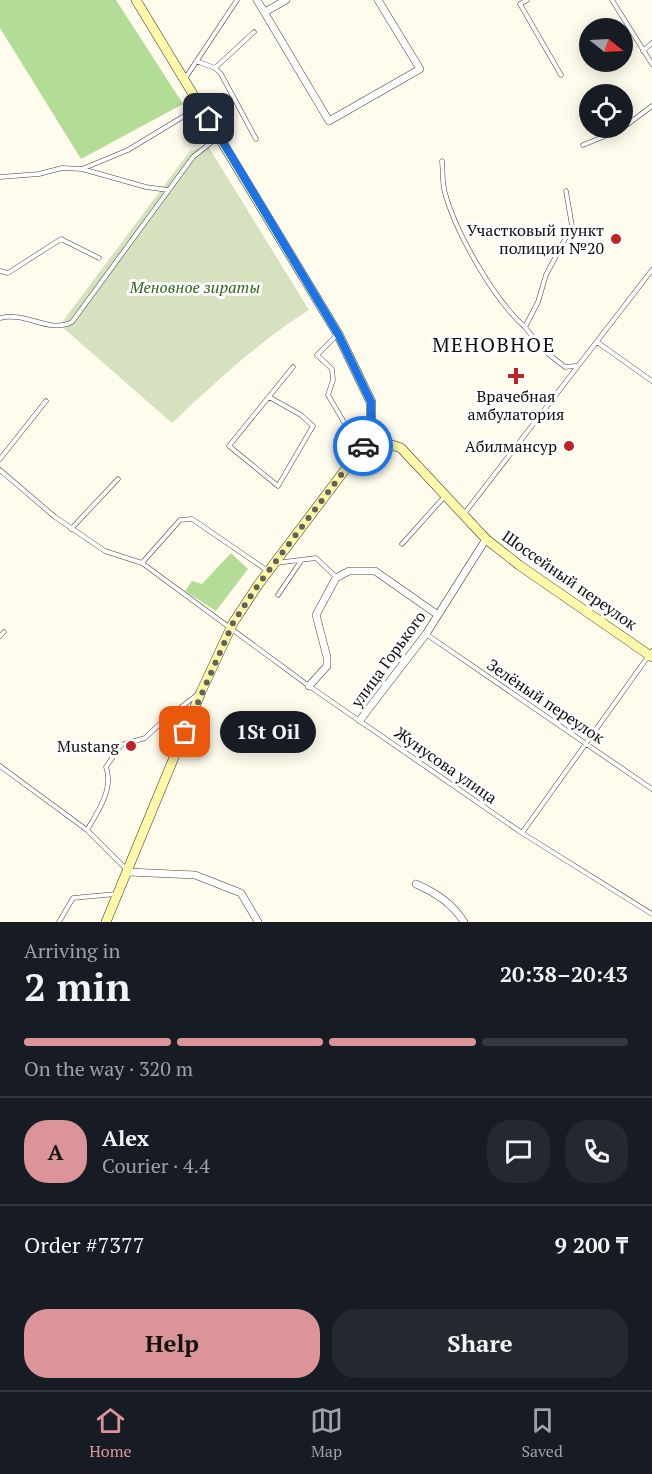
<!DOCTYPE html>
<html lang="en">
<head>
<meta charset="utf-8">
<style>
  body { margin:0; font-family:"PT Serif",serif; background:#242831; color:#f1f3f6; height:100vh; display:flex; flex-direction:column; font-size:22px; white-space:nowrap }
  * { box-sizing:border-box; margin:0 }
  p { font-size:20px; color:#9ea1a6 }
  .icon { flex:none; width:33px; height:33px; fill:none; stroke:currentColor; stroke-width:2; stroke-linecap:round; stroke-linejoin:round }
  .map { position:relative; height:922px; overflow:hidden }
  .side { display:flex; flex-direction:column; background:#171b24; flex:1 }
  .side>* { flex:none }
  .needle { width:39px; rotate:108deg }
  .controls { position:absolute; left:579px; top:18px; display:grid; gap:12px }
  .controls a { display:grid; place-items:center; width:54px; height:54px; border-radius:50%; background:#171b24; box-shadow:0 3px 15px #0003; font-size:30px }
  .pin { position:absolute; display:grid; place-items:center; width:51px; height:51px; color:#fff; margin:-26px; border-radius:12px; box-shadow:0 3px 9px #0006 }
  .courier { position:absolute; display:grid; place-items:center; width:60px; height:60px; margin:-30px; border:4px solid #1a73e8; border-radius:50%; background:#fff; color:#222; box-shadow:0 2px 8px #0007 }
  .bubble { position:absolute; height:42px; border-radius:21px; background:#171b24; box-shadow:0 3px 15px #0003; font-size:20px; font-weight:700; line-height:42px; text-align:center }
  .summary em { font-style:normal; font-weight:700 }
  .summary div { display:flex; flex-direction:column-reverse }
  .summary { display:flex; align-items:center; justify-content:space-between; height:102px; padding:0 24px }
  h1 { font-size:39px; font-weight:700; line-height:45px }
  .bar { display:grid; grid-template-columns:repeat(4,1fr); gap:9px 6px; align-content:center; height:72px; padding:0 24px }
  .bar i { height:8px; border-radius:4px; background:#363941 }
  .bar .current { background:#db9598 }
  .bar p { grid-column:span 4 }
  .line { display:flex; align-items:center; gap:15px; padding:0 24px; border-top:2px solid #363941 }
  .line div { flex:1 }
  .round { display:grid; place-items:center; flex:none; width:63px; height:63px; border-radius:24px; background:#242831 }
  .action { display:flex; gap:12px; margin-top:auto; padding:12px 24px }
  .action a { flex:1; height:69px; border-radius:24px; background:#db9598; color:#111; font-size:24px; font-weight:700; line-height:69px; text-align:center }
  .action a+a { background:#242831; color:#f1f3f6 }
  .menu { display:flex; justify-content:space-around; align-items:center; height:84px; border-top:2px solid #363941; background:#171b24; font-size:16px; color:#9ea1a6 }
  .menu a { display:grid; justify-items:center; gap:3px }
  .menu .current { color:#db9598 }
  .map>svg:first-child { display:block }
  .forest { fill:#b3dc96 }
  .cemetery { fill:#d5e1bf }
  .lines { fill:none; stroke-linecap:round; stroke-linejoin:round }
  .service-casing { stroke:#414141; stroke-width:5 }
  .minor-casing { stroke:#414141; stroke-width:8 }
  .secondary-casing { stroke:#303030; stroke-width:10 }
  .service { stroke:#fff; stroke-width:4 }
  .minor { stroke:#fff; stroke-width:7 }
  .secondary { stroke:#fff9a9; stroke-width:9 }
  .done { stroke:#62615c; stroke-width:6; stroke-dasharray:0 10.8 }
  .route { stroke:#1a73e8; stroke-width:8 }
  .poi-dot { fill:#c12224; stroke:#fff; stroke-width:2 }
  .labels { text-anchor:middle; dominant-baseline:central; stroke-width:6; stroke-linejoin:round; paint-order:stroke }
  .poi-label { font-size:16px; fill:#0e0e0e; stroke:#fff; text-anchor:end }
  .park-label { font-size:16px; font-style:italic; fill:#29671c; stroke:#fff }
  .street-label { font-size:16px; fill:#0e0e0e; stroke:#fff }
  .quarter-label { font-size:20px; letter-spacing:1.5px; fill:#0e0e0e; stroke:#fff }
</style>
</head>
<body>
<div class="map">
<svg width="652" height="922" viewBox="0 0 652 922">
  <rect width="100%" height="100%" fill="#fffcee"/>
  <path class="forest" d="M0 0H116L183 104 81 159 0 28Z
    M231 553 248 569 216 611 185 591 192 581 202 584Z"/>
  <path class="cemetery" d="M208 146 309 310C258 342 216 382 172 423L60 325 190 151Z"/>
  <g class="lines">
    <g class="service-casing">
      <path id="service" d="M527 0 520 4 561 75
        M612 0 652 64
        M643 51 652 43
        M196 61 215 68 221 74 256 139
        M215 68 254 32
        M186 77 237 0
        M583 145 620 130 652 106
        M442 161C443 171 442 183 445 193 456 233 494 300 525 327
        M82 169 146 187 168 190
        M0 177 39 174 62 168 82 169 128 150 199 107
        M566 191 572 226 546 275 538 302 525 327 542 349 565 367 576 366
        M0 271 8 273 61 239 99 258
        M0 318C27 311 48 334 72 322L193 157 218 137
        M338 334 317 355 332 369 333 380 328 395 348 429 365 433
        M597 342 652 381
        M269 397 301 415 313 426 278 486 229 446 293 367
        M0 459 46 401
        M0 470 55 517 105 551 142 563 309 686 522 833 652 914
        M464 514 652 270
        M71 529 118 479
        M402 544 445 496
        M142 563 180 520 192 519 268 571
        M276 563 316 558 336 577
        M278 595 301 561
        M426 634 652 789
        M0 636 4 632
        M0 766 87 830
        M522 833 652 651
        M126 869 87 830C98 812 114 788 106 767L121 745 145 738 162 722 198 694
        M59 922 73 898 116 894"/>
    </g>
    <g class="minor-casing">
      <path id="minor" d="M257 0 329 121 420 69 378 0
        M265 12 286 0
        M309 686 327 666V657L316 615 336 578 349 571H375L438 615
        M360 720 426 634 486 539
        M128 872 195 875 241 893 258 922
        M416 884C436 893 452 903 464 922"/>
    </g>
    <g class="secondary-casing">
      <path id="secondary" d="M363 446 389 444 401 448 486 539 519 565 652 657
        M106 922 201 692 233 623 258 585 363 446 371 420V402L338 334 136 0"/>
    </g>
    <use href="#service" class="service"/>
    <use href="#minor" class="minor"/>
    <use href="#secondary" class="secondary"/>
  </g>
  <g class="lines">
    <path class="done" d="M185 732 233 623 258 585 363 446"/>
    <path class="route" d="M209 119 338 334 371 402V420L363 446"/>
  </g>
  <g class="poi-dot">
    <circle cx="616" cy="239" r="6"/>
    <path d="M513 367h6v6h6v6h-6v6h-6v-6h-6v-6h6z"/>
    <circle cx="569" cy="446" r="6"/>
    <circle cx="131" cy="746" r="6"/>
  </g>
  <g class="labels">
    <g class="poi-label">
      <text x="604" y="230">Участковый пункт<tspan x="604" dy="18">полиции №20</tspan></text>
      <text x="516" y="396" text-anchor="middle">Врачебная<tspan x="516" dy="18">амбулатория</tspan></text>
      <text x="557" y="446">Абилмансур</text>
      <text x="119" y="746">Mustang</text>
    </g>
    <g class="park-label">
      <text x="195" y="287">Меновное зираты</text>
    </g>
    <g class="street-label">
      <text transform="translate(570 580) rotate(35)">Шоссейный переулок</text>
      <text transform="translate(388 659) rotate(-54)">улица Горького</text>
      <text transform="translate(546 701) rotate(34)">Зелёный переулок</text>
      <text transform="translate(446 765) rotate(35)">Жунусова улица</text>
    </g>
    <g class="quarter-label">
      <text x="494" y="344">МЕНОВНОЕ</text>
    </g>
  </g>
</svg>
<div class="controls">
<a><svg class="needle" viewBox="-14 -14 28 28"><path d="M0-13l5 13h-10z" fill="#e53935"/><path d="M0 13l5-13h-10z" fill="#9ea1a6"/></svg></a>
<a><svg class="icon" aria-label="locate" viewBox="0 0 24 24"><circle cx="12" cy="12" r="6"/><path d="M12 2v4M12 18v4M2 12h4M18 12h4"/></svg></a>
</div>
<div class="pin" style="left:185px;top:732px;background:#ea580c"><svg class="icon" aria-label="bag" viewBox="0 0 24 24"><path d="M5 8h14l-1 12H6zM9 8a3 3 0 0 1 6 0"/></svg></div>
<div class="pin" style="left:209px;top:119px;background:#1f2937"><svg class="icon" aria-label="home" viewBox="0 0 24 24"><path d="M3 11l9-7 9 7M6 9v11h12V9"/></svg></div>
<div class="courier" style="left:363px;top:446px"><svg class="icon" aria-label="car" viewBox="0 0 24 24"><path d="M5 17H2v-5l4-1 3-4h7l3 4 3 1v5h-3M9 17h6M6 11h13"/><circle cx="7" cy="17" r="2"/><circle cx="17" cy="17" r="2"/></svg></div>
<div class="bubble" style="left:220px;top:711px;width:96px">1St Oil</div>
</div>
<section class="side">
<div class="summary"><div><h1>2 min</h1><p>Arriving in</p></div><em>20:38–20:43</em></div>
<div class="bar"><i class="current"></i><i class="current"></i><i class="current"></i><i></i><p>On the way · 320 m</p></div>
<div class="line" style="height:108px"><b class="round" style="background:#db9598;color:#111">A</b><div><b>Alex</b><p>Courier · 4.4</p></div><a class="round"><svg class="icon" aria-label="chat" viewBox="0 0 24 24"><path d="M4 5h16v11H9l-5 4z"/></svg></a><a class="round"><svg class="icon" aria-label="phone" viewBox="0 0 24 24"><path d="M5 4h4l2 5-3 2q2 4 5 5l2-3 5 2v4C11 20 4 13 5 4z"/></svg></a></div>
<div class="line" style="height:78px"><div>Order #7377</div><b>9 200 ₸</b></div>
<div class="action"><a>Help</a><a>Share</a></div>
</section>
<nav class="menu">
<a class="current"><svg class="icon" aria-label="home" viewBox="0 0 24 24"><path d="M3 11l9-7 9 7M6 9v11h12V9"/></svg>Home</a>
<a><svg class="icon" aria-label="map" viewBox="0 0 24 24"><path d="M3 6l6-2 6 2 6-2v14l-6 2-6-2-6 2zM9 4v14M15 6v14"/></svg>Map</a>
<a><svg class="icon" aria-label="saved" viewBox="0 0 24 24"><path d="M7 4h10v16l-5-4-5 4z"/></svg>Saved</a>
</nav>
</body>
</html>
